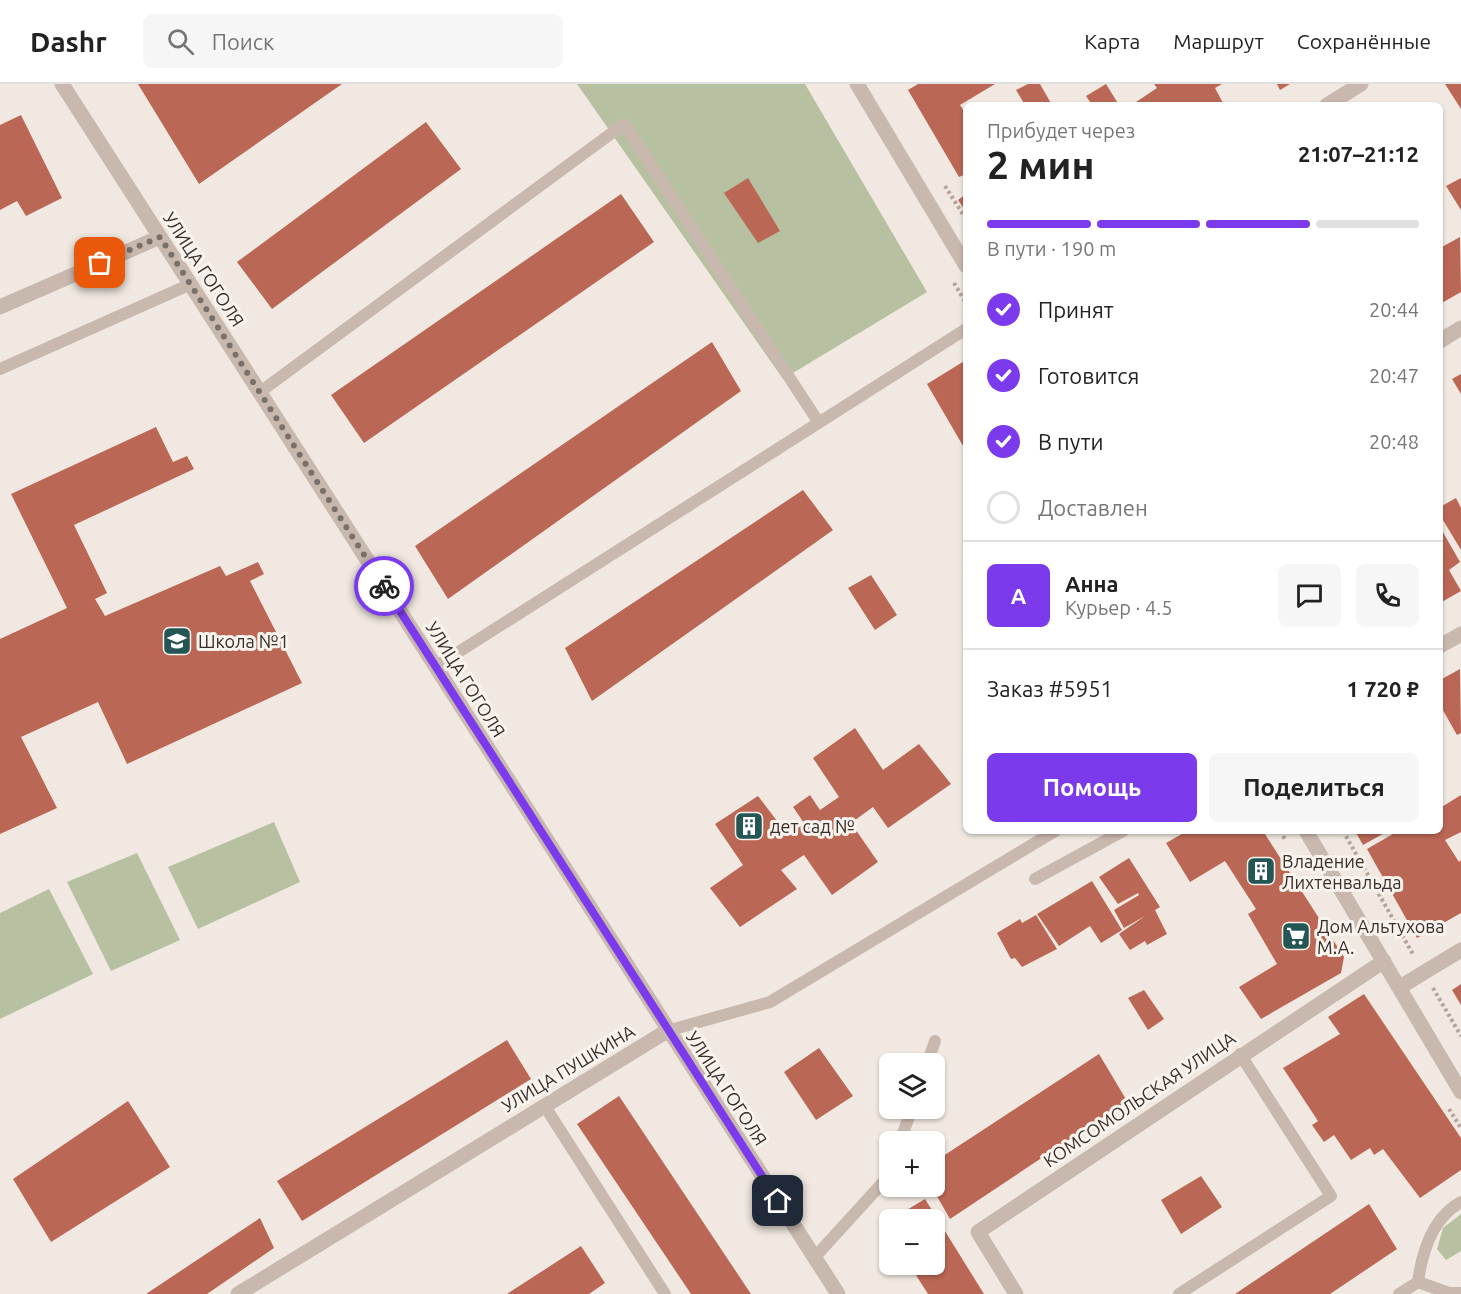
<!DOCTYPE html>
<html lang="ru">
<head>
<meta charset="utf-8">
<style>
  body { margin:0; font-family:Ubuntu,sans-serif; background:#f6f6f6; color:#222; height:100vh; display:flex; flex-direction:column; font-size:22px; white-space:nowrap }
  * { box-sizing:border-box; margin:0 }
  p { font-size:20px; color:#767676 }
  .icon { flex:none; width:33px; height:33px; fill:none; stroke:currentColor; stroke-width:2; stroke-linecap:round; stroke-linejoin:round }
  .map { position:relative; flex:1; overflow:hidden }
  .side { position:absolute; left:963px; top:18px; width:480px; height:732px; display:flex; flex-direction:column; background:#fff; border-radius:9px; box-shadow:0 2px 4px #0004 }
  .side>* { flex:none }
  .tools { position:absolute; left:879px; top:969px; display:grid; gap:12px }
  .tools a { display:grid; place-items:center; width:66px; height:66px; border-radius:9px; background:#fff; box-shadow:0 2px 4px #0004; font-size:30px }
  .pin { position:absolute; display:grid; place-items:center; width:51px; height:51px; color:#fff; margin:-26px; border-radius:12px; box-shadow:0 3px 9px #0006 }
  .courier { position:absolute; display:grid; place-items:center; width:60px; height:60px; margin:-30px; border:4px solid #7c3aed; border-radius:50%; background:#fff; color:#222; box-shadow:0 2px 8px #0007 }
  .summary em { font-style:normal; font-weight:700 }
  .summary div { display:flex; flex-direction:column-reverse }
  .summary { display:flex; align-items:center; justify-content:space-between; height:102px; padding:0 24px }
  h1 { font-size:39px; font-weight:700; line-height:45px }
  .bar { display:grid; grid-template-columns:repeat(4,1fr); gap:9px 6px; align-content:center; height:72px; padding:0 24px }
  .bar i { height:8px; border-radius:4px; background:#e0e0e0 }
  .bar .selected { background:#7c3aed }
  .bar p { grid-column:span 4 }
  .line { display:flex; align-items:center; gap:15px; padding:0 24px; border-top:2px solid #e0e0e0 }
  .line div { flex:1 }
  .round { display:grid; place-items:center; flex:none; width:63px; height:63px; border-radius:9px; background:#f6f6f6 }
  ol { padding:0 24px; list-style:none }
  li { display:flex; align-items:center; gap:18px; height:66px }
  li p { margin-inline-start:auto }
  li .icon { padding:6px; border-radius:50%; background:#7c3aed; color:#fff; stroke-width:4 }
  li:last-child { color:#767676 }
  li i { width:33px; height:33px; border:3px solid #e0e0e0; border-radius:50% }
  .action { display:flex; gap:12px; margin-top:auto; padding:12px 24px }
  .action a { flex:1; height:69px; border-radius:9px; background:#7c3aed; color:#fff; font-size:24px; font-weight:700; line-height:69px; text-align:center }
  .action a+a { background:#f6f6f6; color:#222 }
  header { display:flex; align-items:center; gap:36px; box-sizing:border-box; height:84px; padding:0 30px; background:#fff; border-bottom:2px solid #e0e0e0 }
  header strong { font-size:28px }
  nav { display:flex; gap:33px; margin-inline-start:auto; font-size:21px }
  .search { width:420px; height:54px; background:#f6f6f6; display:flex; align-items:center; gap:15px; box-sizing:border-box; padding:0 21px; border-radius:9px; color:#767676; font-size:22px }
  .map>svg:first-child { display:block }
  .green { fill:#b8c0a2 }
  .building { fill:#bb6755 }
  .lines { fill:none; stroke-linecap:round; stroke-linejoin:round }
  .path { stroke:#b5a298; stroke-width:4; stroke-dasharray:3 3; stroke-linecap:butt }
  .service { stroke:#c9b8ae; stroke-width:12 }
  .minor { stroke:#c9b8ae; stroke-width:15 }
  .done { stroke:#79706b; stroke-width:6; stroke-dasharray:0 10.8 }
  .route { stroke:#7c3aed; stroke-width:8 }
  .labels { text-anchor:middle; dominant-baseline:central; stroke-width:6; stroke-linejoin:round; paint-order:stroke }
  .street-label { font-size:18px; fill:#382f2c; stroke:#f9f3ee }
  .poi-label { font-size:18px; fill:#382f2c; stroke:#f9f3ee; text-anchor:start }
</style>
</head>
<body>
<header>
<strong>Dashr</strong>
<div class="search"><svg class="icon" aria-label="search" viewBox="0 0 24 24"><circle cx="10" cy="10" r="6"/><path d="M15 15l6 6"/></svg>Поиск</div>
<nav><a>Карта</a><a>Маршрут</a><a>Сохранённые</a></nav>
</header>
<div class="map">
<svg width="1461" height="1210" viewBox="0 0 1461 1210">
  <rect width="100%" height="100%" fill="#f1e9e1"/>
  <path class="green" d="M577 0H805L927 208 783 295Z
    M274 738 300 798 198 845 168 783Z
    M137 769 180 856 111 887 67 798Z
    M49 805 93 890 0 935V829Z
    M1461 1130V1167L1446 1176 1437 1165 1443 1144Z"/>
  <path class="building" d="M138 0H342L199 100Z
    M918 0H995L960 21 966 30V90L959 93 908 6Z
    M1028 0H1040L1052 21H1025L1016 6Z
    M1106 0 1119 21H1092L1086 12Z
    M1154 0H1222L1215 4 1223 19 1138 21 1136 18 1157 4Z
    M1277 0H1290L1280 6Z
    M1445 0H1461V25Z
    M21 31 62 114 26 132 17 117 0 126V41Z
    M426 38 461 85 272 225 237 178Z
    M748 94 780 147 758 159 724 109Z
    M1461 94V126L1446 102Z
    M621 110 654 158 364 359 331 311Z
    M966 110V128L958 116Z
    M1460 153 1461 208 1440 220V164Z
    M712 258 741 307 448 515 415 462Z
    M966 276V367L927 300Z
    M1461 290V310L1452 295Z
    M156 343 173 378 187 372 194 385 74 441 107 509 95 515 105 532 220 482 226 492 258 478 264 490 250 497 302 599 127 680 98 618 21 653 57 724 0 750V555L67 524 11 410Z
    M803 406 833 446 592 617 565 564Z
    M1456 414 1461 424V466L1440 431V423Z
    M1440 443 1460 478 1449 486 1461 507 1440 519Z
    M871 491 897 531 875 546 848 504Z
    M1460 585 1461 649 1457 651 1440 621V596Z
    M855 644 883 686 919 660 951 700 888 744 873 723 851 739 878 778 832 811 804 771 781 786 797 805 740 843 710 804 743 781 715 740 758 712 787 750 804 739 793 723 810 711 820 726 839 713 813 674Z
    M1461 711V748L1445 756 1459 778 1461 776V829L1417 854 1367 765 1398 747H1440V724Z
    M1187 747H1263L1344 873 1341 889 1261 935 1239 903 1277 880 1248 830 1256 825 1225 777 1190 798 1166 759Z
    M1355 747H1388L1363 761Z
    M1129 774 1160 823 1155 826 1167 850 1147 861 1145 857 1130 866 1119 850 1145 832 1124 844 1114 826 1139 811 1138 809 1118 820 1099 793Z
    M1092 797 1122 846 1101 859 1090 842 1059 862 1037 830Z
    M1036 831 1057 865 1022 883 1015 874 1011 875 997 849 1020 835 1022 839Z
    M1461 900V921L1452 906Z
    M1144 906 1164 935 1148 946 1128 914Z
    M1364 910 1461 1054V1086L1420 1114 1383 1065 1374 1071 1370 1064 1351 1076 1334 1051 1324 1058 1312 1041 1318 1037 1283 984 1340 950 1328 933Z
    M507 956 531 995 302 1137 277 1097Z
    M819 964 853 1012 816 1036 784 988Z
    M1099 970 1127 1017 950 1135 931 1102H934V1078Z
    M619 1012 751 1210H691L577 1040Z
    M128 1017 170 1083 51 1158 13 1095Z
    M1201 1092 1222 1123 1181 1150 1161 1116Z
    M925 1115 984 1210H928L909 1180H934V1136H890Z
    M1369 1120 1397 1165 1330 1210H1235Z
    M260 1134 274 1164 207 1210H146Z
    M581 1162 605 1199 589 1210H507Z"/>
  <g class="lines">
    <path class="path" d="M945 102 966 135
      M954 199 966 219
      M1280 747 1286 757
      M1343 747 1414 872
      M1433 904 1461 952
      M1449 1025 1461 1044"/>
    <path class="service" d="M0 285 191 200
      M260 308 624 40 819 339
      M435 583 966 245
      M1035 795 1123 747
      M667 947 770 918 1055 747
      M927 980 935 957
      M544 1021 665 1210
      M900 1058 912 1024
      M814 1174 887 1094 890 1088
      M1418 1198 1449 1209H1461
      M1179 1210 1331 1112 1240 970
      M1399 1210 1418 1198C1422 1168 1432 1134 1461 1118"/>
    <path class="minor" d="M62 0 838 1210
      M857 0 966 182
      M1327 21 1361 0
      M0 223 160 153
      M1440 257 1461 244
      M1440 562 1461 550
      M1306 747 1461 1008
      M1400 903 1461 866
      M238 1210 667 947
      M1016 1210 978 1148 1384 877"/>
  </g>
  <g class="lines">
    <path class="done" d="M100 179 160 153 384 502"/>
    <path class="route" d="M384 502 778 1117"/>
  </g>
  <defs>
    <g id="school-square" transform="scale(1.5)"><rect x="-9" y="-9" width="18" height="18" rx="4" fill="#245656" stroke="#f9f3ee"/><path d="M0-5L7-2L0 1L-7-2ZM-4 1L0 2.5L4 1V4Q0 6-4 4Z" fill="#fff"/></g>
    <g id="building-square" transform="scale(1.5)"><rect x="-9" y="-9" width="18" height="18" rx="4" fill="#245656" stroke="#f9f3ee"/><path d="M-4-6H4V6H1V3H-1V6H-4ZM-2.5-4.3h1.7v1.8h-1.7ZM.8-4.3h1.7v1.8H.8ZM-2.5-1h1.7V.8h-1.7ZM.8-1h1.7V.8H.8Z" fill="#fff"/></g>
    <g id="supermarket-square" transform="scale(1.5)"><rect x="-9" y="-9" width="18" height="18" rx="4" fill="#245656" stroke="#f9f3ee"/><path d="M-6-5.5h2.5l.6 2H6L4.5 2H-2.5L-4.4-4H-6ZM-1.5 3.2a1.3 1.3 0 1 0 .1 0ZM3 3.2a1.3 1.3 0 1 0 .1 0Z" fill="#fff"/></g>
  </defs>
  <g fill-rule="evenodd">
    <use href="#school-square" x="177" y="557"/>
    <use href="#building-square" x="749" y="742"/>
    <use href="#building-square" x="1261" y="787"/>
    <use href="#supermarket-square" x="1296" y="852"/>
  </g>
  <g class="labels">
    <g class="street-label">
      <text transform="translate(204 185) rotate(57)">УЛИЦА ГОГОЛЯ</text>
      <text transform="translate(466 595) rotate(58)">УЛИЦА ГОГОЛЯ</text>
      <text transform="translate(568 984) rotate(-31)">УЛИЦА ПУШКИНА</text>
      <text transform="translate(727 1004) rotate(57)">УЛИЦА ГОГОЛЯ</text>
      <text transform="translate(1139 1015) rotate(-34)">КОМСОМОЛЬСКАЯ УЛИЦА</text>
    </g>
    <g class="poi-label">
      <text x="198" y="557">Школа №1</text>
      <text x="770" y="742">дет сад №</text>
      <text x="1282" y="777">Владение<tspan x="1282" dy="21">Лихтенвальда</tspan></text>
      <text x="1317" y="842">Дом Альтухова<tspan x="1317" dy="21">М.А.</tspan></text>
    </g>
  </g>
</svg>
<div class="tools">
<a><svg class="icon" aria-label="layers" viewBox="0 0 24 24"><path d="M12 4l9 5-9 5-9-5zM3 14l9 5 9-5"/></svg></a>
<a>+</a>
<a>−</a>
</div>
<div class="pin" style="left:100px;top:179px;background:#ea580c"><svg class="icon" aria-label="bag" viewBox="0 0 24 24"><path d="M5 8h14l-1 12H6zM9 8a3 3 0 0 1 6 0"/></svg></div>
<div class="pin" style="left:778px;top:1117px;background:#1f2937"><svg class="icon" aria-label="home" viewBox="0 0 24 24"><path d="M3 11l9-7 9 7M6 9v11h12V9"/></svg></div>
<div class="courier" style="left:384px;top:502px"><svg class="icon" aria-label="bike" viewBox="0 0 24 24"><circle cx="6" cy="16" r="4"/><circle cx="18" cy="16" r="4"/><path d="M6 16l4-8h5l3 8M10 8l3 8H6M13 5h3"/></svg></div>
<section class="side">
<div class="summary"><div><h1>2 мин</h1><p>Прибудет через</p></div><em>21:07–21:12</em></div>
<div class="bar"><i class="selected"></i><i class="selected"></i><i class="selected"></i><i></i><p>В пути · 190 m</p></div>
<ol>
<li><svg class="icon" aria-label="check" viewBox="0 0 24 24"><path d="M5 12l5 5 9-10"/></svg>Принят<p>20:44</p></li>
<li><svg class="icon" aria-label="check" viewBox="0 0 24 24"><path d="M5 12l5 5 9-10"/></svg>Готовится<p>20:47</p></li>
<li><svg class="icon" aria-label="check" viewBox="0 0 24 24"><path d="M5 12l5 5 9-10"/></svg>В пути<p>20:48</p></li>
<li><i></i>Доставлен</li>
</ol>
<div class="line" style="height:108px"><b class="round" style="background:#7c3aed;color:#fff">А</b><div><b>Анна</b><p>Курьер · 4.5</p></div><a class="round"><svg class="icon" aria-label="chat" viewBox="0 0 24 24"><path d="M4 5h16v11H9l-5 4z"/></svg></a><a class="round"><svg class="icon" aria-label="phone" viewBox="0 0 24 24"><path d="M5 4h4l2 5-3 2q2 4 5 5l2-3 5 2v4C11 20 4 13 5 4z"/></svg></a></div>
<div class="line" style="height:78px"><div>Заказ #5951</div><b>1 720 ₽</b></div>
<div class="action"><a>Помощь</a><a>Поделиться</a></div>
</section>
</div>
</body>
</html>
